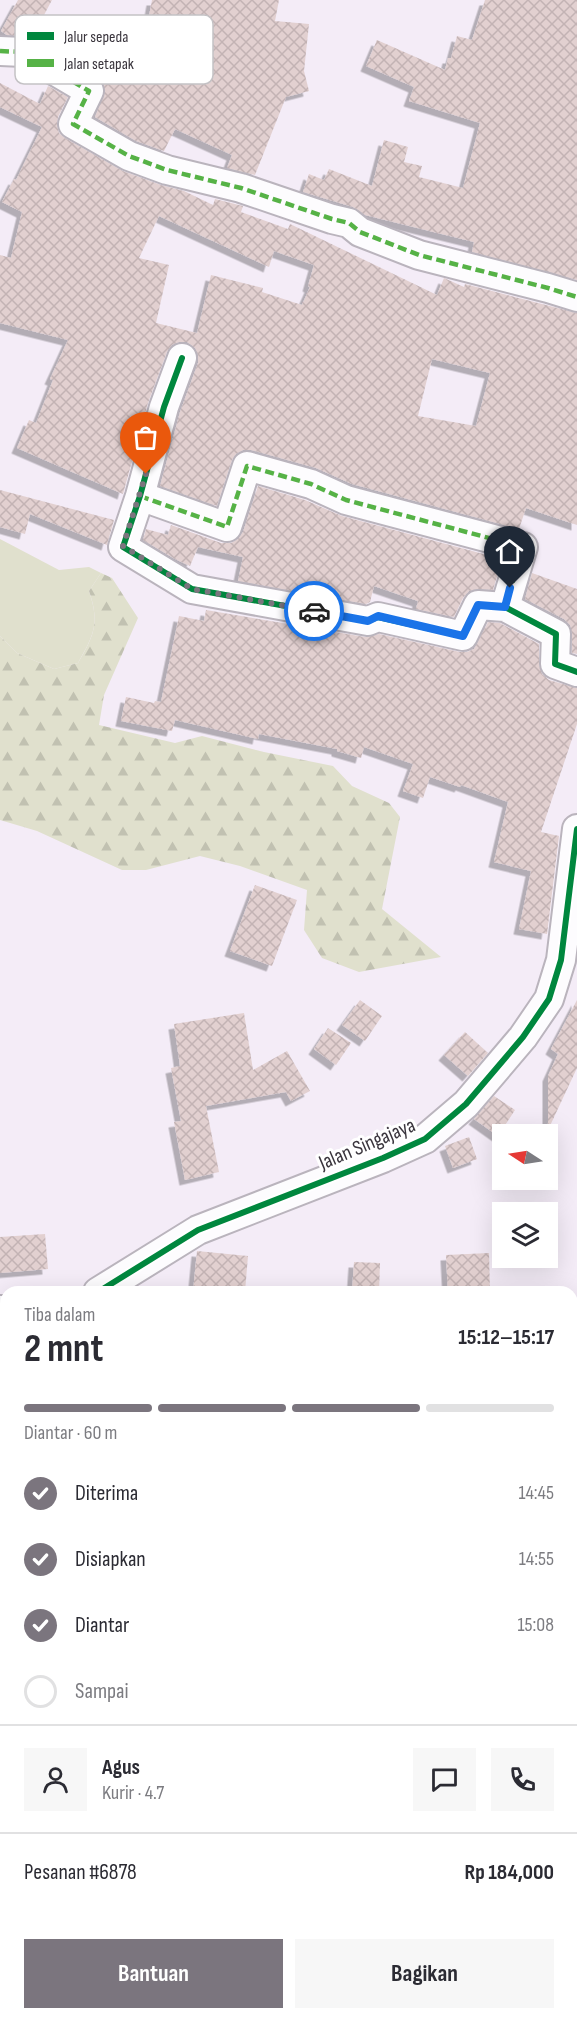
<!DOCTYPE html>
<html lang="id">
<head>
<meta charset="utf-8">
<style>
  body { margin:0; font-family:"Sofia Sans Condensed",sans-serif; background:#f7f7f7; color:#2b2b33; height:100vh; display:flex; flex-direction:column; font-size:22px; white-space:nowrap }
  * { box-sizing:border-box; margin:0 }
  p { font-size:20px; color:#7c7c81 }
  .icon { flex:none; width:33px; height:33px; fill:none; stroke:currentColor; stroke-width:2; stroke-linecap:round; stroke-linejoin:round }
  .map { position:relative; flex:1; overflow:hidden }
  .details { position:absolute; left:0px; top:1286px; width:578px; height:734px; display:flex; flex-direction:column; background:#fff; border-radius:18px 18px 0 0; box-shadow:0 6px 24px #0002 }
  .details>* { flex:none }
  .needle { width:39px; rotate:282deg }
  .fabs { position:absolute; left:492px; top:1124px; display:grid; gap:12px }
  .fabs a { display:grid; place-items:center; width:66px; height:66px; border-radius:0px; background:#fff; box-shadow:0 6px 24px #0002; font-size:30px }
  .pin { position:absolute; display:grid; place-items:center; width:51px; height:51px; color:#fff; margin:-62px -26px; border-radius:50% 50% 50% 0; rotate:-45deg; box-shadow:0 0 6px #0007 }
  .pin .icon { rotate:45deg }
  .courier { position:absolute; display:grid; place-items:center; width:60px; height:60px; margin:-30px; border:4px solid #1a73e8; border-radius:50%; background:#fff; color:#222; box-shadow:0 2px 8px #0007 }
  .summary em { font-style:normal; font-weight:700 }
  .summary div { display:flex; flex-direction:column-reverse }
  .summary { display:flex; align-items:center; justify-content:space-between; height:102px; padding:0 24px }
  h1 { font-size:39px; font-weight:700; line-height:45px }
  .bar { display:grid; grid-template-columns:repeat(4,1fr); gap:9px 6px; align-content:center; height:72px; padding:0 24px }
  .bar i { height:8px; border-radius:4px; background:#e1e1e2 }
  .bar .active { background:#7b757e }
  .bar p { grid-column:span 4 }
  .line { display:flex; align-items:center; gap:15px; padding:0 24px; border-top:2px solid #e1e1e2 }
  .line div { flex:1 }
  .round { display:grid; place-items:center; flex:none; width:63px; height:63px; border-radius:0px; background:#f7f7f7 }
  ol { padding:0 24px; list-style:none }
  li { display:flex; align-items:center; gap:18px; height:66px }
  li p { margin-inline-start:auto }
  li .icon { padding:6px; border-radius:50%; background:#7b757e; color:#fff; stroke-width:4 }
  li:last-child { color:#7c7c81 }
  li i { width:33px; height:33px; border:3px solid #e1e1e2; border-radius:50% }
  .cta { display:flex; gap:12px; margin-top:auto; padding:12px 24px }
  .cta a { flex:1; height:69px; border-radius:0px; background:#7b757e; color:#fff; font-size:24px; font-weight:700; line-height:69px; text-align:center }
  .cta a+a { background:#f7f7f7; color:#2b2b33 }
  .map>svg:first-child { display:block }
  .grass { fill:#e0e0cd }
  .forest { fill:url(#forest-firs) }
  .building { fill:url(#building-cross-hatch); fill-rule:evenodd; filter:url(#shadow) }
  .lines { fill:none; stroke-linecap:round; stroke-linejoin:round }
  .minor-casing { stroke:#bab4bd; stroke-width:32 }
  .minor { stroke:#fdfcfe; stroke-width:28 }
  .quiet { stroke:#56b246; stroke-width:4.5; stroke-dasharray:9 4.5; stroke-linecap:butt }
  .cycleway-casing { stroke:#fff; stroke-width:10 }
  .cycleway { stroke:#00873e; stroke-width:6 }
  .done { stroke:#7b757e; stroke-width:6; stroke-dasharray:0 10.8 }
  .route { stroke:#1a73e8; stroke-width:8 }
  .labels { text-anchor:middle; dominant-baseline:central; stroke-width:6; stroke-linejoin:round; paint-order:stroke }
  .street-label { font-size:21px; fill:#3a353d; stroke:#fff }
  .key { fill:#fff; stroke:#c4c2c5; stroke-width:1.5 }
  .key-label { font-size:16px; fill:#3a353d }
</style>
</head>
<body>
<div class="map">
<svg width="577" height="2018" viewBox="0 0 577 2018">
  <defs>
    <pattern id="forest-firs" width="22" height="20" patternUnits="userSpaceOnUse" patternTransform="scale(1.5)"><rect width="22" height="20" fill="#e0e0cd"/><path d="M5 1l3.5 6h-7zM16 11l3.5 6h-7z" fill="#c1c1b1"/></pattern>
    <pattern id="building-cross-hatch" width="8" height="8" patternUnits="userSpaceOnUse" patternTransform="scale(1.5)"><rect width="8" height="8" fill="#e2d0d0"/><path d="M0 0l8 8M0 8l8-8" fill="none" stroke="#c3b3b4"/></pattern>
    <filter id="shadow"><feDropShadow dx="-5.5" dy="5.5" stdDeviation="0" flood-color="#0004"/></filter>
  </defs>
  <rect width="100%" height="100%" fill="#f4ecf7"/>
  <path class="grass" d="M0 539 59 570 89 567 101 573 89 591C100 624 94 634 78 663L54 669 17 653 0 636Z
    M0 1523 6 1525V1894L0 1889Z
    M572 2000 577 2018H48L47 2013H572Z"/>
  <path class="forest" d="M101 573 112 578 138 618 104 695 99 725 175 743 202 736 264 752 333 766 352 786 389 803 400 817 382 909 441 957 359 972 322 958 304 930 307 890 240 866 200 856 146 870H122L37 831 0 820V636L17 653 54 669 78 663C94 635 100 623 89 591Z
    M0 1382 6 1383V1525L0 1522Z
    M572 1392H577V2015L572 2000Z
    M0 1889 6 1894V2013H47L48 2018H0Z"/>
  <path class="building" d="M18 0H52L36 30 117 69 120 63 152 78 176 27 148 22 152 0H279L275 21 309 24 304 71 309 91 286 97 255 175 227 168 232 155 175 129 164 151 136 141 95 117 105 91 103 83 97 77 31 38 7 35 1 31Z
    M485 0H577V280L472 252 474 242 365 215 353 207 303 192 309 174 324 180 329 169 372 186 384 140 408 147 404 162 422 166 419 177 463 188 480 123 409 101 414 87 366 66 377 40 445 70 448 58H451L457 36 472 40Z
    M0 83 40 104 48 86 68 97 58 117 57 125 59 133 65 138 123 171 161 185 184 191 213 205 215 199 243 206 241 212 288 229 290 224 437 295 444 278 464 287 465 284 577 313V525L526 508 519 529 352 484 316 468 251 450H243L236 454 232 460 217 506 160 486 180 412 198 363V355L195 348 187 342H179L172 345 167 352 148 403 123 494 17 448 29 420 36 423 53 380 50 379 68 340 0 323V255L11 258 22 212 2 202 14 179 16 180 42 127 0 107ZM159 216 269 267 274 251 314 265 308 286 310 287 302 305 262 292 263 288 211 275 197 333 156 323 169 265 139 258ZM432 359 490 373 476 426 418 416Z
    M258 486 305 500 342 516 502 559 493 590 479 589 469 591 463 598 454 617 416 609 418 601 374 586 370 602 366 604 238 581 243 557 198 547 190 566 175 559 143 540 146 529 168 535 171 525 221 543H231L238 539 243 532Z
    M0 490 114 520 107 545 30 514 25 534 0 527Z
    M532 573 577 589V654L572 653V635L570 625 564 619 525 599Z
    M206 610 365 637 379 634 460 652H467L474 649 488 622 500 623 539 644V663L542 674 549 680 577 688V724L541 832 559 836 547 934 519 929 531 871 494 862 508 802 461 785 460 787 430 777 423 798 403 791 413 764 364 747 361 758 337 751V749L259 734 258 739 175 720 172 731 121 721 126 697 154 703 155 701 161 702 179 616 204 621Z
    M255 885 297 900 272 966 230 951Z
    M360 1000 382 1016 365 1041 342 1025Z
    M577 1000V1068L548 1130V1076L558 1054 551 1049Z
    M244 1013 253 1070 287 1051 310 1091 291 1101 286 1092 206 1106 219 1172 185 1180 174 1122 181 1121 171 1068 180 1066 174 1024Z
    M328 1028 351 1043 336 1065 314 1049Z
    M465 1032 488 1053 468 1076 444 1055Z
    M494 1096 515 1110 498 1136 474 1119Z
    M469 1137 477 1159 453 1168 445 1146Z
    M45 1234 48 1269 0 1273V1237Z
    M197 1251 248 1256 245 1292H193Z
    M489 1253 490 1292H448L446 1255Z
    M354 1262 380 1263 379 1292H352Z"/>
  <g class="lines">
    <g class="minor-casing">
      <path id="minor" d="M0 51 23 52 89 91 73 124 129 156 167 170 241 188 332 219 349 223 360 232 419 255 548 288 577 297
        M182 358 164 407 140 496 123 547 192 589 368 621 378 617 463 636 478 605 505 607 556 634 555 664 577 672
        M140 496 227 527 247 466 311 484 346 500 523 547 505 607
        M98 1292 198 1230 383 1158 425 1139 466 1104 523 1037 549 999 561 960 577 829
        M0 1310H6"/>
    </g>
    <use href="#minor" class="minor"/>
    <path class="quiet" d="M0 51 23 52 89 91 73 124 129 156 167 170 241 188 332 219 349 223 360 232 419 255 548 288 577 297
      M140 496 227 527 247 466 311 484 346 500 523 547 505 607"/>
    <g class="cycleway-casing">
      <path id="cycleway" d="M182 358 164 407 140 496 123 547 192 589 368 621 378 617 463 636 478 605 505 607 556 634 555 664 577 672
        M98 1292 198 1230 383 1158 425 1139 466 1104 523 1037 549 999 561 960 577 829"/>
    </g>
    <use href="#cycleway" class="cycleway"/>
  </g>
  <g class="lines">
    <path class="done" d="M146 474 123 546 192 589 314 611"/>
    <path class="route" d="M314 611 368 621 378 616 463 636 478 605 505 607 510 588"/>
  </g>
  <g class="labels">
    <g class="street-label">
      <text transform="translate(367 1144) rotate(-23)">Jalan Singajaya</text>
    </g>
  </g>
  <rect x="15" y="15" width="198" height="69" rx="9" class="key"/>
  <rect x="27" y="32" width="27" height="8" fill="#00873e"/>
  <rect x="27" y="59" width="27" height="8" fill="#56b246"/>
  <g class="key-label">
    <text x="64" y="42">Jalur sepeda</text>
    <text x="64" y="69">Jalan setapak</text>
  </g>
</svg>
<div class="fabs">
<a><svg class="needle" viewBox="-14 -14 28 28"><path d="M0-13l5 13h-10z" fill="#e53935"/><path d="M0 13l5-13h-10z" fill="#7c7c81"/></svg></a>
<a><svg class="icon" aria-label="layers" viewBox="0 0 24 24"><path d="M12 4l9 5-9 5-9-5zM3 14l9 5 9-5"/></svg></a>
</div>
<div class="pin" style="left:146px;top:474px;background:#ea580c"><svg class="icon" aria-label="bag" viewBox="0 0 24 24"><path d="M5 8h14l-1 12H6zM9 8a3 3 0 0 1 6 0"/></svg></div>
<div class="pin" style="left:510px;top:588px;background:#1f2937"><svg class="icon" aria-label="home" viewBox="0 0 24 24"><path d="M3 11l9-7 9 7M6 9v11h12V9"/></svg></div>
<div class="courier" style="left:314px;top:611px"><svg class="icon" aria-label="car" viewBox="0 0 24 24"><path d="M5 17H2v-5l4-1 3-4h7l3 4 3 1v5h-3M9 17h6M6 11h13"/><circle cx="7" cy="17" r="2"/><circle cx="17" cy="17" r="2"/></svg></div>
<section class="details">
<div class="summary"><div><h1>2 mnt</h1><p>Tiba dalam</p></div><em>15:12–15:17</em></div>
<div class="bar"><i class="active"></i><i class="active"></i><i class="active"></i><i></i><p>Diantar · 60 m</p></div>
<ol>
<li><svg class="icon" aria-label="check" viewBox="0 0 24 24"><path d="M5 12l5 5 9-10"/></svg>Diterima<p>14:45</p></li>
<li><svg class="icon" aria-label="check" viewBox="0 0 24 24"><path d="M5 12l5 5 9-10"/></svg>Disiapkan<p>14:55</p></li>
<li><svg class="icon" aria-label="check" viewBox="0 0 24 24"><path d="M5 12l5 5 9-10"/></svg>Diantar<p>15:08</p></li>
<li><i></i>Sampai</li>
</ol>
<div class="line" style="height:108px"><a class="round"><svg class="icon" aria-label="person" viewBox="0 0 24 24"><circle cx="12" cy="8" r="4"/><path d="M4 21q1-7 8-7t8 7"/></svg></a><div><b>Agus</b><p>Kurir · 4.7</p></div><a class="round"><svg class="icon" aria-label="chat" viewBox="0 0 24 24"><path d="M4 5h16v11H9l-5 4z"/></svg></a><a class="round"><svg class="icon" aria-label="phone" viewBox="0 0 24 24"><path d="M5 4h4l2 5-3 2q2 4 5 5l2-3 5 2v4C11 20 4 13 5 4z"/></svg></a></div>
<div class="line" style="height:78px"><div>Pesanan #6878</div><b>Rp 184,000</b></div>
<div class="cta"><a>Bantuan</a><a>Bagikan</a></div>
</section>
</div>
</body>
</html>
